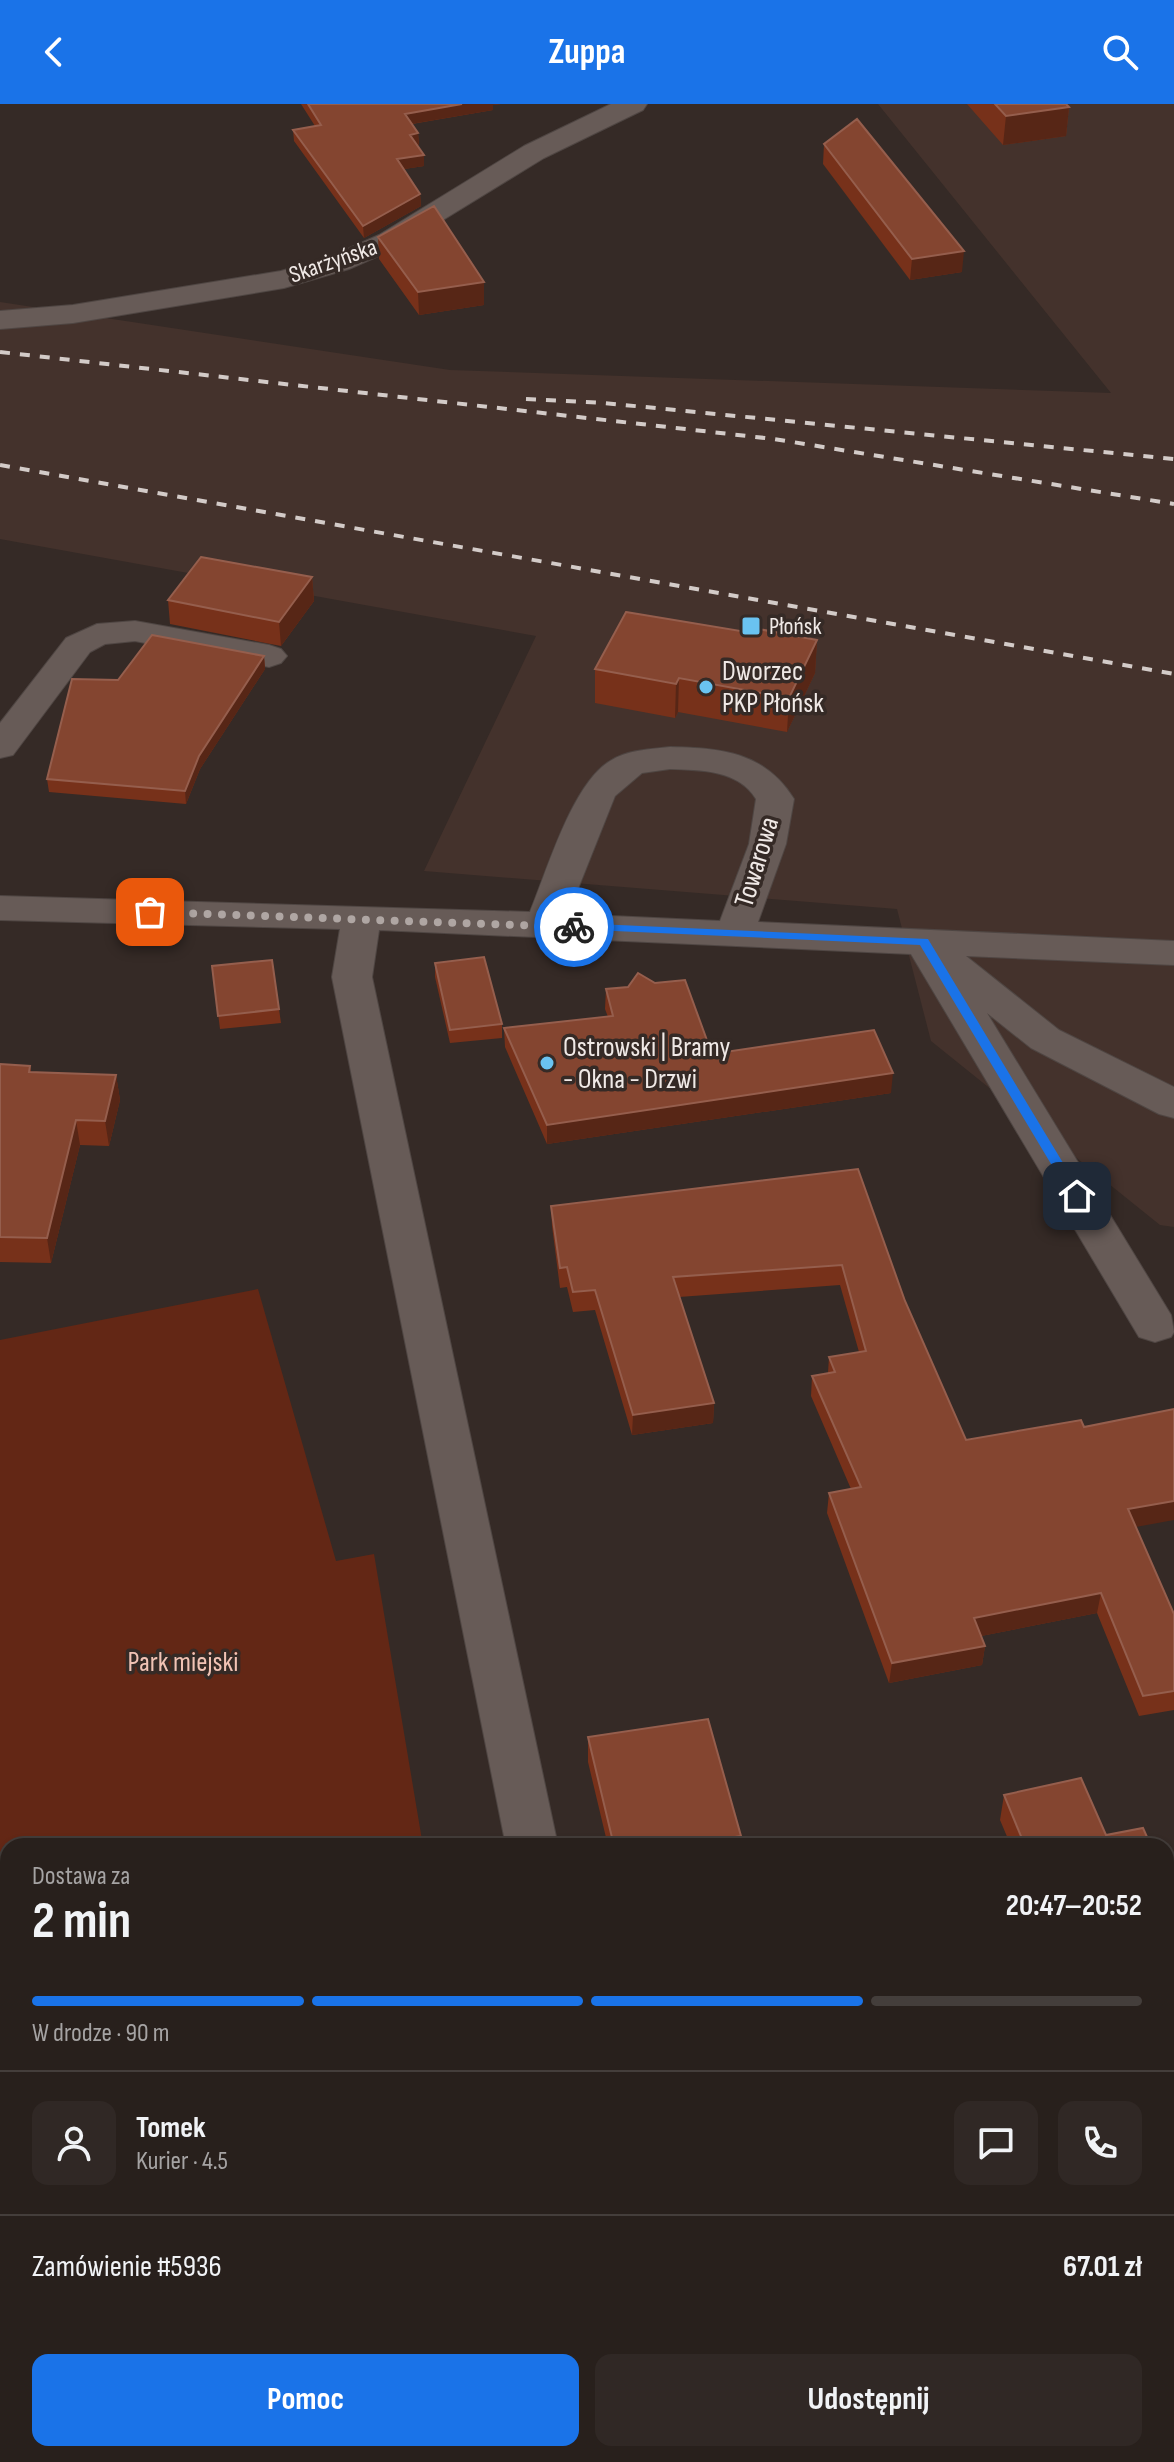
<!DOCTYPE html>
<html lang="pl">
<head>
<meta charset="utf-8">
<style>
  body { margin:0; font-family:"Sofia Sans Condensed",sans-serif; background:#302825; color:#f1f3f6; height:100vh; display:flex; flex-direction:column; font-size:30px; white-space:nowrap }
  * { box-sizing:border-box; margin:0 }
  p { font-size:26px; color:#a5a3a3 }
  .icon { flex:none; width:44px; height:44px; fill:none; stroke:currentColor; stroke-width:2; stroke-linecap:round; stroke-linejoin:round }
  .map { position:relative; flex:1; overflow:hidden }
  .sheet { position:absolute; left:0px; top:1734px; width:1174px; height:624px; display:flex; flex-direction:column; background:#28201c; border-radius:24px 24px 0 0; box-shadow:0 2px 6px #0004,0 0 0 2px #443e3b }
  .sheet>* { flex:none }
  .pin { position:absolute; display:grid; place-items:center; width:68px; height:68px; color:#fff; margin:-34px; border-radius:16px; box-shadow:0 4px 12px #0006 }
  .courier { position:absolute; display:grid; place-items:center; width:80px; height:80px; margin:-40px; border:6px solid #1a73e8; border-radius:50%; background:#fff; color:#222; box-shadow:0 2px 10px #0007 }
  .headline em { font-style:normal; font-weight:700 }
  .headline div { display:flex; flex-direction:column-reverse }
  .headline { display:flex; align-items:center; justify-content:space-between; height:136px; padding:0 32px }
  h1 { font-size:52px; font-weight:700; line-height:60px }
  .bar { display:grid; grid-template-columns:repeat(4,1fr); gap:12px 8px; align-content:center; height:96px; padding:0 32px }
  .bar i { height:10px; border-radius:6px; background:#443e3b }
  .bar .on { background:#1a73e8 }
  .bar p { grid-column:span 4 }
  .line { display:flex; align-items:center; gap:20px; padding:0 32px; border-top:2px solid #443e3b }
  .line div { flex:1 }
  .round { display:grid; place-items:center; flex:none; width:84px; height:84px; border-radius:16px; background:#302825 }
  .button { display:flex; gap:16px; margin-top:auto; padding:16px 32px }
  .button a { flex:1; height:92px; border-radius:16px; background:#1a73e8; color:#fff; font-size:32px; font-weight:700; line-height:92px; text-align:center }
  .button a+a { background:#302825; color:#f1f3f6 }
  header { display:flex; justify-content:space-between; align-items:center; height:104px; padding:0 32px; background:#1a73e8; color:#fff; font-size:36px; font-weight:700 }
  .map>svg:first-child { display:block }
  .built { fill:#44322c }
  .green { fill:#632715 }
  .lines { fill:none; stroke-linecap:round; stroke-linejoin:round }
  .minor-casing { stroke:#4f4643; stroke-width:2 }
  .minor { fill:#675b57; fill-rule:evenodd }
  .rail { stroke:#d3cbc8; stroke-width:4; stroke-dasharray:10 10; stroke-linecap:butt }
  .wall { fill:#77311a }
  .shaded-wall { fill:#572616 }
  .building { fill:#844530; stroke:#955e4d; stroke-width:2 }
  .route { fill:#1a73e8 }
  .done { stroke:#afa6a3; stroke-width:8; stroke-dasharray:0 14.4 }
  .poi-dot { fill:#6ac3f1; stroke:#352a26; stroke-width:3 }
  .labels { text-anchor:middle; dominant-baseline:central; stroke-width:7; stroke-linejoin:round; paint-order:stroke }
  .far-street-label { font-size:24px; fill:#f0e9e6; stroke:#352a26 }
  .far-poi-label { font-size:24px; fill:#f0e9e6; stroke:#352a26; text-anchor:start }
  .poi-label { font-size:28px; fill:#f0e9e6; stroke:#352a26; text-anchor:start }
  .street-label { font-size:28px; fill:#f0e9e6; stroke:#352a26 }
  .park-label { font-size:28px; fill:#f1c3b5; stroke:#352a26 }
</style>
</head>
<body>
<header><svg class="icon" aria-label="back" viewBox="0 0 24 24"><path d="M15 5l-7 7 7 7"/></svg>Zuppa<svg class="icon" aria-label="search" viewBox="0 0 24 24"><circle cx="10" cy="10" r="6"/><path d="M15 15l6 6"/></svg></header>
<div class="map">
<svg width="1174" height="2358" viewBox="0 0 1174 2358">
  <rect width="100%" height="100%" fill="#352a26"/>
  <path class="built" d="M878 0H1174V1123L1160 1121 931 937 897 805 424 767 536 532 0 435V198L450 266 1111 289Z"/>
  <path class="green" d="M258 1185 336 1457 374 1450 423 1742H8V2350H527L528 2358H0V1236Z"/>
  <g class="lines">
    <g class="minor-casing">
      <path id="minor" d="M611 0H647L643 6 544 54 399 143 349 165 284 184 73 219 0 225V207L73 201 281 167 329 153 379 131 524 42Z
        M135 517 269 541 281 545 287 552 281 559 269 563 135 537 105 540 90 548 13 651 0 654V619L66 534 97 520Z
        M670 643C721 644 765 648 794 695L786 740 758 818 1174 837V861L966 852 1059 926 1174 983V1014L1159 1010 1031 944 987 909 1171 1211 1174 1228 1171 1233 1155 1238 1139 1233 911 850 379 826 372 873 558 1742H506L332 873 340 825 0 816V792L530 808C547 767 572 680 610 657 627 646 650 645 670 643ZM670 665C700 666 739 666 756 695L749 740 720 817 568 810 615 692 642 669Z
        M1174 2275V2333L1166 2336V2278Z
        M628 2350H688L690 2358H630Z
        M1004 2350H1082L1079 2358H1001Z"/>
    </g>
    <use href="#minor" class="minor"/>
    <path class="rail" d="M0 248 774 335 1174 400
      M526 295 604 299 1174 355
      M0 361 1174 570"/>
  </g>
  <path class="wall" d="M301 0H501L493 1V6L412 20 418 29 419 41H417L424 62 404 65 420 90 421 102 364 134 294 37 293 26 315 22Z
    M967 0H1066L1069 3 1066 32 1003 41Z
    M824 40 962 168 910 176 823 60Z
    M378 133 484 178V201L419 211 379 155Z
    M312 473 314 497 281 542 170 520 168 496Z
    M746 528 817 536 815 569 787 628 678 608 675 614 595 599V565Z
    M264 552 265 565 200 665 186 700 49 688 47 675 118 576Z
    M435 859 502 920V934L450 939 435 873Z
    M212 862 279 905 281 919 220 925Z
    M606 885 712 950 891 989 547 1040 505 943 504 924 608 913 605 905Z
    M0 960 30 962 31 968 116 971 120 996 109 1042 80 1041 51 1159 0 1158Z
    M858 1065 905 1197 966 1336 1136 1423 1174 1510V1606L1139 1612 1097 1509 981 1532 985 1542 982 1561 889 1579 827 1409 829 1389 851 1385 811 1292 812 1272 828 1269 829 1253 859 1248 840 1181 679 1193 714 1299 713 1319 632 1331 595 1206 573 1208 567 1183 560 1184 552 1122 551 1102Z
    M588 1633 740 1742H608L588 1658Z
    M1004 1691 1106 1731 1151 1742H1011L1000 1716Z"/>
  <path class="shaded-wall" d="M462 0H501L493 1V6L405 21V10Z
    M1069 3 1066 32 1003 41 1006 12Z
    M418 29 419 41 411 42 410 31Z
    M424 51V62L398 66 397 55Z
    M420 90 421 102 364 134 363 122Z
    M964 147 962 168 910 176 912 155Z
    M484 178V201L419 211 418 188Z
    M312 473 314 497 281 542 279 518Z
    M817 536 815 569 787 628 789 594Z
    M264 552 265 565 200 665 186 700 185 687 199 652Z
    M679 574 678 608 675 614 676 580Z
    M893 969 891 989 547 1040V1021Z
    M116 971 120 996 109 1042 105 1017Z
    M76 1016 80 1041 51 1159 47 1134Z
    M714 1299 713 1319 632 1331 633 1311Z
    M1174 1397V1416L1125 1425 1128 1405Z
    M1101 1489 1097 1509 971 1534 974 1514Z
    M985 1542 982 1561 889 1579 892 1559Z
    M741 1732 740 1742H682Z"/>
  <path class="building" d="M308 0H462L405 10 418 29 410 31 424 51 397 55 420 90 363 122 293 26 321 21Z
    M995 0H1066L1069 3 1006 12Z
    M857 15 964 147 912 155 824 40Z
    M434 102 484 178 418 188 378 133Z
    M201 453 312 473 279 518 168 496Z
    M626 508 746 528 748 523 817 536 789 594 679 574 676 580 595 565Z
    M152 531 264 552 199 652 185 687 47 675 72 575 118 576Z
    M484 853 502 920 450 926 435 859Z
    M272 856 279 905 218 912 212 862Z
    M638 869 655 879 685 876 712 950 874 926 893 969 547 1021 504 924 613 912 606 885 628 883Z
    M0 960 30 962 29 968 116 971 105 1017 76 1016 47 1134 0 1133Z
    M858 1065 905 1197 966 1336 1081 1316 1084 1323 1174 1305V1397L1128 1405 1174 1510V1587L1143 1592 1101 1489 974 1514 985 1542 892 1559 829 1389 861 1383 812 1272 835 1268 829 1253 866 1247 842 1161 673 1173 714 1299 633 1311 595 1186 573 1188 567 1163 560 1164 551 1102Z
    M708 1615 741 1732 682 1742H614L588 1633Z
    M1081 1674 1106 1731 1143 1724 1151 1742H1025L1004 1691Z"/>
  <path class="route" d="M574 819 928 835 1083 1092 1077 1097 1072 1095 920 841 570 825V820Z"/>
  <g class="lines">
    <path class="done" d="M150 808 574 823"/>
  </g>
  <g class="poi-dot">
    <rect x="741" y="512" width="20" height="20" rx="4"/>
    <circle cx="706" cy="583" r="8"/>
    <circle cx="547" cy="959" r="8"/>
  </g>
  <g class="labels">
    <g class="far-street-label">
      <text transform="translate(333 157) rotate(-19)">Skarżyńska</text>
    </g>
    <g class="far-poi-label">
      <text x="769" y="522">Płońsk</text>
    </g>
    <g class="poi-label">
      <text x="722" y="567">Dworzec<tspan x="722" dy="32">PKP Płońsk</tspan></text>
      <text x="563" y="943">Ostrowski | Bramy<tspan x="563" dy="32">- Okna - Drzwi</tspan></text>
    </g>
    <g class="street-label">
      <text transform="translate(757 758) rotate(-73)">Towarowa</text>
    </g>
    <g class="park-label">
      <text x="183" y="1558">Park miejski</text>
    </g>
  </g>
</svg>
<div class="pin" style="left:150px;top:808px;background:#ea580c"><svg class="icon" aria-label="bag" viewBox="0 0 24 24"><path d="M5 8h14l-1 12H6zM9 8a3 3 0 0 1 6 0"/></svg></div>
<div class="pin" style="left:1077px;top:1092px;background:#1f2937"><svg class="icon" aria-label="home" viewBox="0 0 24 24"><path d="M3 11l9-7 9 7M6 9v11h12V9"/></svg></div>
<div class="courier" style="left:574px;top:823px"><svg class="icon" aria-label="bike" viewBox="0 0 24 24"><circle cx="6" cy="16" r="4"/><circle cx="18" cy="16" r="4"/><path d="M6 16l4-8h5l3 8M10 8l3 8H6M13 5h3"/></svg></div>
<section class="sheet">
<div class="headline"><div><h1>2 min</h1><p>Dostawa za</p></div><em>20:47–20:52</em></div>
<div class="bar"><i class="on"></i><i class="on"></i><i class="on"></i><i></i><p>W drodze · 90 m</p></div>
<div class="line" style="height:144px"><a class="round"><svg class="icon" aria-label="person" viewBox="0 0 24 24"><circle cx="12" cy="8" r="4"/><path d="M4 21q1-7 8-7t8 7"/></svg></a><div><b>Tomek</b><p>Kurier · 4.5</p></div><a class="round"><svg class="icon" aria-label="chat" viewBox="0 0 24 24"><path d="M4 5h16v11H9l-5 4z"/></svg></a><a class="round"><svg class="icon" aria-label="phone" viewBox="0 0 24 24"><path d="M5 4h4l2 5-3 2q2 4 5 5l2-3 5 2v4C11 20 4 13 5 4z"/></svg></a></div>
<div class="line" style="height:104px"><div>Zamówienie #5936</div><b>67.01 zł</b></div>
<div class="button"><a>Pomoc</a><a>Udostępnij</a></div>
</section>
</div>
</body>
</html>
